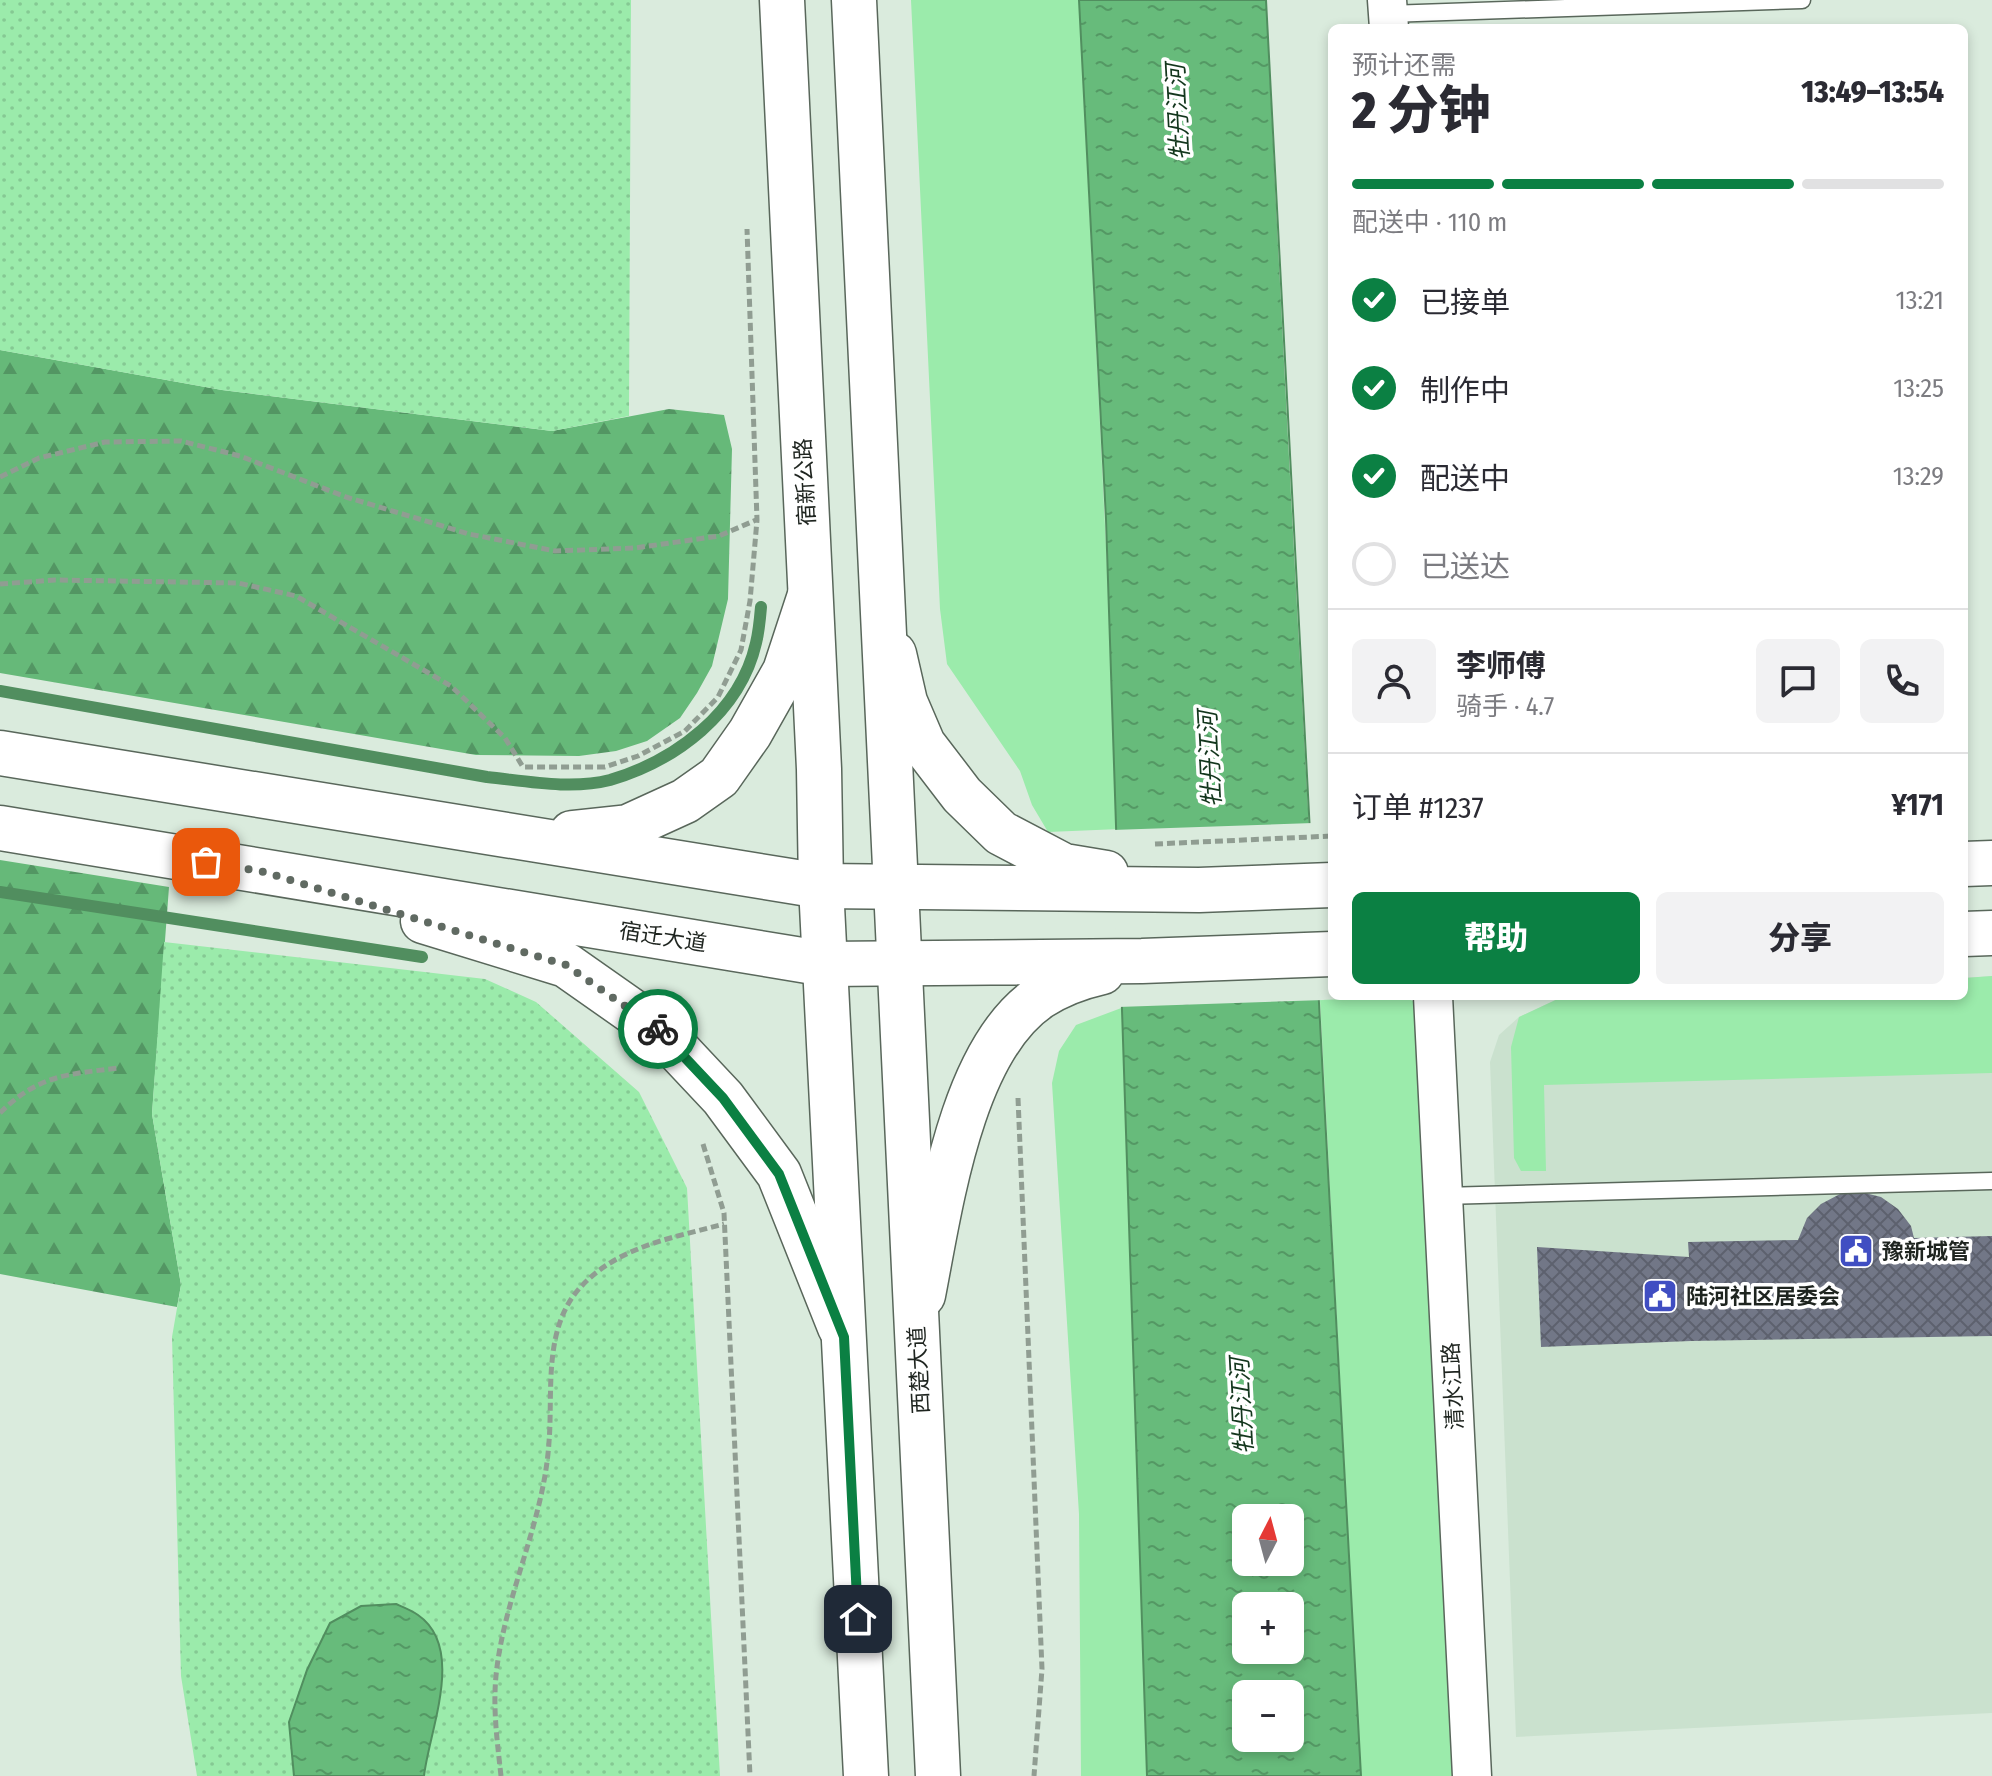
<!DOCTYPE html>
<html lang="zh">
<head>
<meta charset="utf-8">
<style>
  body { margin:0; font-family:"Fira Sans Condensed","Noto Sans SC",sans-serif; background:#f2f2f3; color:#2b2b33; height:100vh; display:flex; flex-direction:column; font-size:30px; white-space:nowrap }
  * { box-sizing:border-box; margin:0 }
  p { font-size:26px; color:#7c7c81 }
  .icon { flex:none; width:44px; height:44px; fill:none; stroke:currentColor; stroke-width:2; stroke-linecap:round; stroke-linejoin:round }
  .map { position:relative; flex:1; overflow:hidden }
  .drawer { position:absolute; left:1328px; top:24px; width:640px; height:976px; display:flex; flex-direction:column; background:#fff; border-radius:12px; box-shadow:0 4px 12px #0003 }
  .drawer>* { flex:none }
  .needle { width:52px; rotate:6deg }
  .controls { position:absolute; left:1232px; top:1504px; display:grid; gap:16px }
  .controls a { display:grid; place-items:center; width:72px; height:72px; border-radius:12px; background:#fff; box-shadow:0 4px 12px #0003; font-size:40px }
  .pin { position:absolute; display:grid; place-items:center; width:68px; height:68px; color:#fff; margin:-34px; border-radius:16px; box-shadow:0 4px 12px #0006 }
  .courier { position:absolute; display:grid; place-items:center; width:80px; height:80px; margin:-40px; border:6px solid #0b8043; border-radius:50%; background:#fff; color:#222; box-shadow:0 2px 10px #0007 }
  .summary em { font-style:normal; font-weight:800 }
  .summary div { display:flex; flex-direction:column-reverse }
  .summary { display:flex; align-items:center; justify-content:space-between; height:136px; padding:0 24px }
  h1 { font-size:52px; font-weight:800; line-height:60px }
  .bar { display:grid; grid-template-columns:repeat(4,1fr); gap:12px 8px; align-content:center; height:96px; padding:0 24px }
  .bar i { height:10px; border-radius:6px; background:#e1e1e2 }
  .bar .active { background:#0b8043 }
  .bar p { grid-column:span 4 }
  .line { display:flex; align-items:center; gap:20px; padding:0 24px; border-top:2px solid #e1e1e2 }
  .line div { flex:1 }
  .round { display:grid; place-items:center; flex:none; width:84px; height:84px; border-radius:12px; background:#f2f2f3 }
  ol { padding:0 24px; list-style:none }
  li { display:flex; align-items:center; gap:24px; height:88px }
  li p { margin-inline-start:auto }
  li .icon { padding:8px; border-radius:50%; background:#0b8043; color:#fff; stroke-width:4 }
  li:last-child { color:#7c7c81 }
  li i { width:44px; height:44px; border:4px solid #e1e1e2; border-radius:50% }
  .button { display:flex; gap:16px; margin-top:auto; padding:16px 24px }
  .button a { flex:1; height:92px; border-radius:12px; background:#0b8043; color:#fff; font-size:32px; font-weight:800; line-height:92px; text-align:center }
  .button a+a { background:#f2f2f3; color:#2b2b33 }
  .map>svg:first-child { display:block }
  .built { fill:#cae1ce }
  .grass { fill:#9bebab }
  .forest { fill:url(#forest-firs) }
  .park { fill:url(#park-dots) }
  .water { fill:url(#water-ripples); stroke:#518e5f; stroke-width:2; fill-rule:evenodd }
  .pier { fill:#daebdd }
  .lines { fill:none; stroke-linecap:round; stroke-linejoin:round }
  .stream { stroke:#518e5f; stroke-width:12 }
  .building { fill:url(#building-cross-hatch) }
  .service-casing { stroke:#59675b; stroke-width:19 }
  .tertiary-casing { stroke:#59675b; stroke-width:41 }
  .primary-casing { stroke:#59675b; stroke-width:47 }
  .trunk-casing { stroke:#59675b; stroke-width:47 }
  .path { stroke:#909d92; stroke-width:5; stroke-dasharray:8 4; stroke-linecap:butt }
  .service { stroke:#fff; stroke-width:16 }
  .tertiary { stroke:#fff; stroke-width:38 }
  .primary { stroke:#fff; stroke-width:44 }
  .trunk { stroke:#fff; stroke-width:44 }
  .done { stroke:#606a62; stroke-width:8; stroke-dasharray:0 14.4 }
  .route { stroke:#0b8043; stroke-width:10 }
  .labels { text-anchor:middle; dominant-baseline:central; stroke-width:7; stroke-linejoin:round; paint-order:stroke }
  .street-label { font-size:22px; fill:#1e241f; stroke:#fff }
  .poi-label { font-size:22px; font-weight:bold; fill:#1e241f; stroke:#fff; text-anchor:start }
  .water-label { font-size:24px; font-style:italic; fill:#13361d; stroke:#fff }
</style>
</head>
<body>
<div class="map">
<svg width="1992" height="1776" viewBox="0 0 1992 1776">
  <defs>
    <pattern id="forest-firs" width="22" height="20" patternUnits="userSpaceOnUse" patternTransform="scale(2)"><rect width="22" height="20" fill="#66b979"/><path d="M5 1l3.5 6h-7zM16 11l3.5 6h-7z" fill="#539663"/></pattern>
    <pattern id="park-dots" width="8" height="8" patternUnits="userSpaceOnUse" patternTransform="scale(2)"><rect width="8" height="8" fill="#9bebab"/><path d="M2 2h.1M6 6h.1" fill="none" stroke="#85c993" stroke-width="1.8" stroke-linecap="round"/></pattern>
    <pattern id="water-ripples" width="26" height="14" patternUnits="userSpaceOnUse" patternTransform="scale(2)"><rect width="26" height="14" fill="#67bb7b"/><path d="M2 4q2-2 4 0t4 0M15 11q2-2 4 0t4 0" fill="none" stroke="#549864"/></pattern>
    <pattern id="building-cross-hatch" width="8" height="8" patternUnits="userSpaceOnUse" patternTransform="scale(2)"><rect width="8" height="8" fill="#727787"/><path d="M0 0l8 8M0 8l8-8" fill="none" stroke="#5d616e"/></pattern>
  </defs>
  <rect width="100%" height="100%" fill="#daebdd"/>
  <path class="built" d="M1992 976V1713L1516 1737 1490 1062 1499 1035 1519 1017 1564 996H1964V978Z"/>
  <path class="grass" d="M911 0H1079L1120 829 1048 832 1032 805 1020 771 947 664 940 609Z
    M1992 976V1073L1544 1085 1546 1171H1521L1514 1158 1511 1047 1519 1017 1564 996H1964V978Z
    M1404 997 1420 1004 1458 1776H1361L1320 1000Z
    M1124 1007 1148 1776H1081L1079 1514 1052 1083 1059 1051 1076 1025Z"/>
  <path class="forest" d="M0 350 222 390 552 431 669 409 724 415 732 449 728 599 712 666 697 693 680 718 647 741 616 751 579 756 476 755 0 673Z
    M0 860 169 887 152 1114 181 1285 177 1307 0 1274Z"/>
  <path class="park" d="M0 0H631L629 416 552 431 222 390 0 350Z
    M164 942 485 979 536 1002 639 1092 687 1188 720 1776H197L181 1676 172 1337 181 1285 152 1114Z"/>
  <path class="water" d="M1079 0H1266C1294 592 1330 1184 1361 1776H1147L1106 519ZM1246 1518H1290V1562H1246ZM1246 1606H1290V1650H1246ZM1246 1694H1290V1738H1246Z
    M396 1604C403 1607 411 1610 418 1615 466 1648 429 1731 424 1776H294L289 1722 307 1670 330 1623 361 1606Z"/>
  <path class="pier" d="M1313 823 1324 1000 1118 1007 1112 830Z"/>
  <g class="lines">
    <path class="stream" d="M0 691 487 777C526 781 571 790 610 780 675 761 740 713 756 643 759 631 760 619 761 607
      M0 892 422 957"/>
  </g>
  <path class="building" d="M1861 1192 1881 1197 1898 1209 1911 1226 1914 1238 1992 1236V1336L1691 1341 1541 1347 1537 1247 1689 1257 1688 1242 1798 1240 1807 1218 1821 1204 1840 1194Z"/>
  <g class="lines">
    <g class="service-casing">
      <path id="service" d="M1388 14 1802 0
        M1443 1196 1992 1181"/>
    </g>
    <g class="tertiary-casing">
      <path id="tertiary" d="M1387 0 1389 28
        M1433 996 1472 1776"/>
    </g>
    <g class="primary-casing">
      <path id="primary" d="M894 654 905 702 923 744 962 795 1001 833 1064 866 1106 873
        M0 753 821 886 1199 890 1332 885
        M0 828 826 964 1142 961 1332 954
        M572 833 628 827 685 801 719 777 750 733 785 671 810 595
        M1964 864 1992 863
        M423 921 566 965 660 1031 723 1098 779 1174 840 1327
        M1964 934 1992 933
        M923 1295C940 1208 961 1050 1040 997 1060 984 1080 977 1102 972"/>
    </g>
    <g class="trunk-casing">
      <path id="trunk" d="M782 0 819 769 821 886 866 1776
        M854 0 938 1776"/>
    </g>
    <path class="path" d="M0 477 39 458 105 442 181 441 240 456 346 497 469 534 555 551 635 548 719 536 756 520
      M0 584 55 580 238 583 296 596 451 686 505 738 523 767H605L638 756 685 731 718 697 741 650 750 601 757 520 747 229
      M1155 844 1332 836
      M1018 1098 1042 1669 1034 1776
      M0 1113C38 1075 68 1074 119 1068
      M703 1144 724 1213 750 1776
      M501 1776C497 1739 492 1704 497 1667 507 1590 544 1520 549 1442 553 1393 543 1331 578 1290 615 1247 672 1238 724 1224"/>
    <use href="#service" class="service"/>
    <use href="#tertiary" class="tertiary"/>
    <use href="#primary" class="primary"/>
    <use href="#trunk" class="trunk"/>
  </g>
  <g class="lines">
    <path class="done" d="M206 862 264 872 566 965 658 1029"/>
    <path class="route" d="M658 1029 723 1098 779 1174 844 1337 858 1619"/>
  </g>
  <defs>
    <g id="civic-square" transform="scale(1.8)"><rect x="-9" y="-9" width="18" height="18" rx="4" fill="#404ec2" stroke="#fff"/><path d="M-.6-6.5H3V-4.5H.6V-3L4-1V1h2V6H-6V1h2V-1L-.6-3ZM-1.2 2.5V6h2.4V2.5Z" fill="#fff"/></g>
  </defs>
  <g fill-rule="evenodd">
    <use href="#civic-square" x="1856" y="1251"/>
    <use href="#civic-square" x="1660" y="1296"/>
  </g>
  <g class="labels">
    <g class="street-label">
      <text transform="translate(805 482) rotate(-93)">宿新公路</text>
      <text transform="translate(663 937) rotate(9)">宿迁大道</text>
      <text transform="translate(919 1370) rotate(-93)">西楚大道</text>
      <text transform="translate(1453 1386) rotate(-93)">清水江路</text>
    </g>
    <g class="poi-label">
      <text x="1882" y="1251">豫新城管</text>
      <text x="1686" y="1296">陆河社区居委会</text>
    </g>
    <g class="water-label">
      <text transform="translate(1178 112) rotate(-93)">牡丹江河</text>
      <text transform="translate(1210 759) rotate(-93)">牡丹江河</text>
      <text transform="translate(1242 1406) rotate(-93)">牡丹江河</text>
    </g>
  </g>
</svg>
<div class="controls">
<a><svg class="needle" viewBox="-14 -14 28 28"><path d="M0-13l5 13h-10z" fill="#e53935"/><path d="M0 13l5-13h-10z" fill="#7c7c81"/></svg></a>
<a>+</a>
<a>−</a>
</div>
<div class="pin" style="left:206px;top:862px;background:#ea580c"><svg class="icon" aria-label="bag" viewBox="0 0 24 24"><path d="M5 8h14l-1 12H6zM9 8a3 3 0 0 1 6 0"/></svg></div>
<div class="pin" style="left:858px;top:1619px;background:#1f2937"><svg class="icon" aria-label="home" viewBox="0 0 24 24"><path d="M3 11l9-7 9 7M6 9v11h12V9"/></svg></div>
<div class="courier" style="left:658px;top:1029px"><svg class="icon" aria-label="bike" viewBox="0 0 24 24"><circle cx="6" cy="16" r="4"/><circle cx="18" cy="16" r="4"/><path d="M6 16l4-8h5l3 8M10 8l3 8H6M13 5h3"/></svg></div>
<section class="drawer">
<div class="summary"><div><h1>2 分钟</h1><p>预计还需</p></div><em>13:49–13:54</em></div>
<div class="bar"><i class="active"></i><i class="active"></i><i class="active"></i><i></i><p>配送中 · 110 m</p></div>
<ol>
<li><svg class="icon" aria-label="check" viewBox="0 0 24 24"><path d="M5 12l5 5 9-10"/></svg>已接单<p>13:21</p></li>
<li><svg class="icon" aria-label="check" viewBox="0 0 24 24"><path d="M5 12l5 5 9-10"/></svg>制作中<p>13:25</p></li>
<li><svg class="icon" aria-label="check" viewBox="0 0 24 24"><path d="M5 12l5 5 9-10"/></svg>配送中<p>13:29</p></li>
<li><i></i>已送达</li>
</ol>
<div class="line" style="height:144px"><a class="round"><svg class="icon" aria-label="person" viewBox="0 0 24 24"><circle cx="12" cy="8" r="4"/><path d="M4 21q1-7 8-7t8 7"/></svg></a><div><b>李师傅</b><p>骑手 · 4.7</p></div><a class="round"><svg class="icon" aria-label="chat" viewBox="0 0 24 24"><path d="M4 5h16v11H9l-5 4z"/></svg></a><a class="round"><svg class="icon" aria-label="phone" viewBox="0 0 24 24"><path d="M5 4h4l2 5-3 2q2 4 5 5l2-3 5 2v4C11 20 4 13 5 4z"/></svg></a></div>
<div class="line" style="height:104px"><div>订单 #1237</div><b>¥171</b></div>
<div class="button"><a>帮助</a><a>分享</a></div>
</section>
</div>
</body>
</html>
